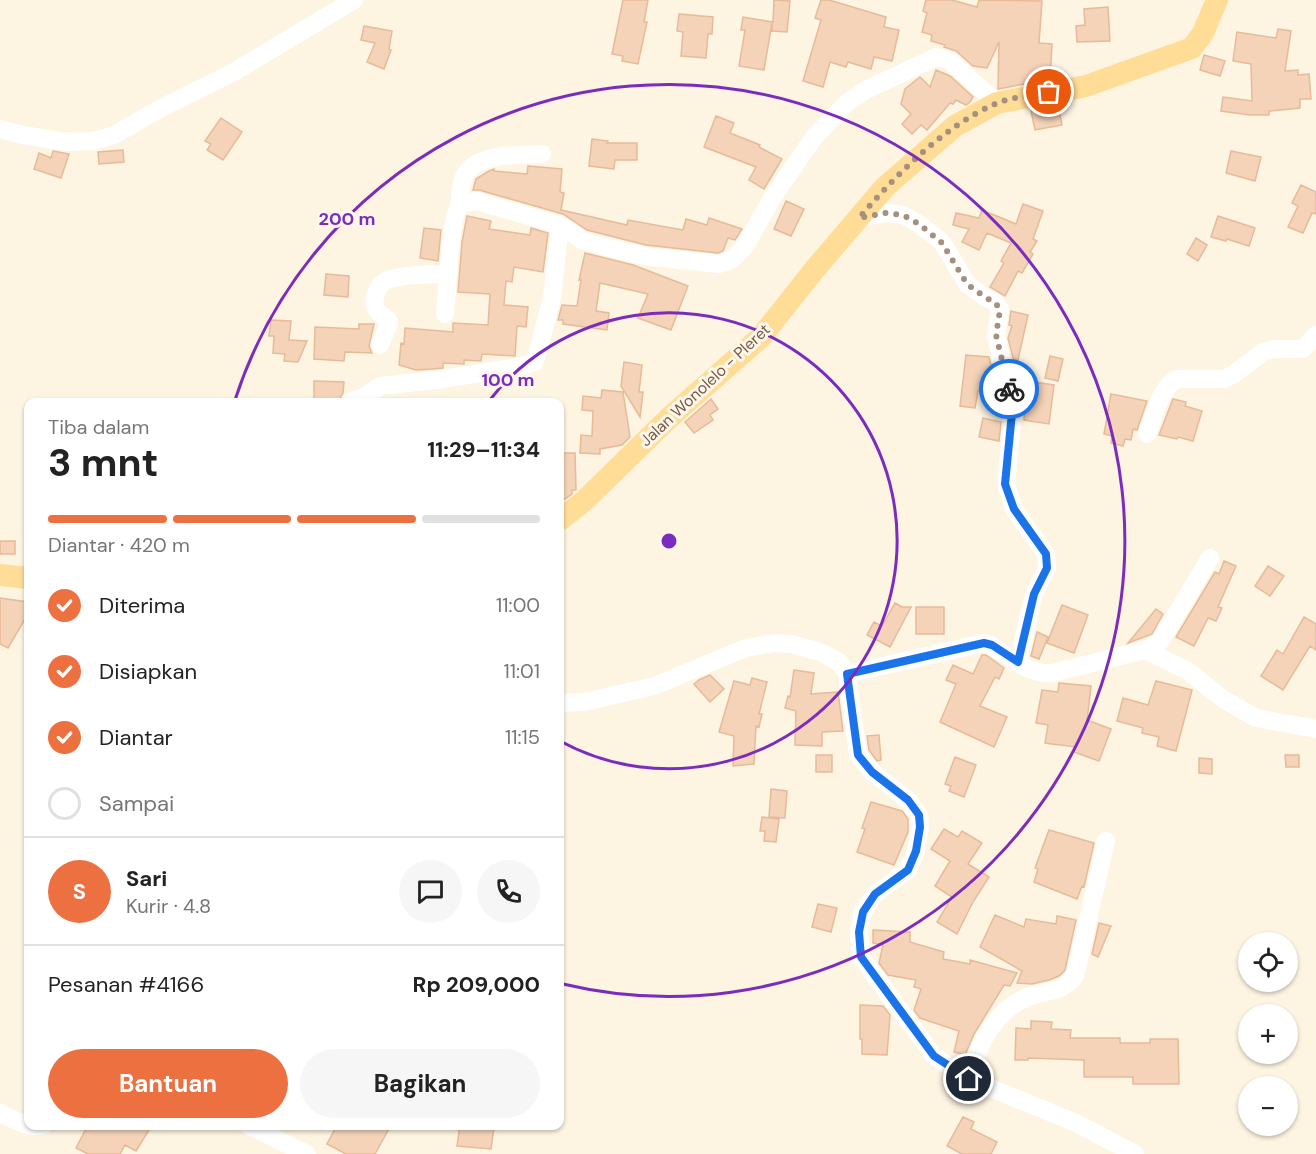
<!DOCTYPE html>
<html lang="id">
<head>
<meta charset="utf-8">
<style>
  body { margin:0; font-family:"DM Sans",sans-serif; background:#f6f6f6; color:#222; height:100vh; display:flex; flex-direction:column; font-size:22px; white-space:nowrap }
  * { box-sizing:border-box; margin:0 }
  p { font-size:20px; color:#767676 }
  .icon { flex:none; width:33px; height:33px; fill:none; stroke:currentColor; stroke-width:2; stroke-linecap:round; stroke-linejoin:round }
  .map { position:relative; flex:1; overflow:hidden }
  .drawer { position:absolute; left:24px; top:398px; width:540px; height:732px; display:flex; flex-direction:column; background:#fff; border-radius:12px; box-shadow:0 2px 4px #0004 }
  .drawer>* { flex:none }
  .controls { position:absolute; left:1238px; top:932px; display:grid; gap:12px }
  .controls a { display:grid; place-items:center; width:60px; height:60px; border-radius:50%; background:#fff; box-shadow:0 2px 4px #0004; font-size:30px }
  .pin { position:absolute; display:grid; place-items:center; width:51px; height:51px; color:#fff; margin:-26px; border:3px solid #fff; border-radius:50%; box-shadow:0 2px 6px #0007 }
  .courier { position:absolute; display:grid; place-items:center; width:60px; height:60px; margin:-30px; border:4px solid #1a73e8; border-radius:50%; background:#fff; color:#222; box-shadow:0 2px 8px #0007 }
  .headline em { font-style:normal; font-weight:700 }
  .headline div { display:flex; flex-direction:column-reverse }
  .headline { display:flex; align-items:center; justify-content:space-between; height:102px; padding:0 24px }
  h1 { font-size:39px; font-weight:700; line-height:45px }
  .bar { display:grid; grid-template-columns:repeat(4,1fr); gap:9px 6px; align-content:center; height:72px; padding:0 24px }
  .bar i { height:8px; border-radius:4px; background:#e0e0e0 }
  .bar .current { background:#ed7041 }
  .bar p { grid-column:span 4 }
  .line { display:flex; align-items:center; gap:15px; padding:0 24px; border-top:2px solid #e0e0e0 }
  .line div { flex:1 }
  .round { display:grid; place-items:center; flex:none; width:63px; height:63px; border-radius:32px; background:#f6f6f6 }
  ol { padding:0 24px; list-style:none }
  li { display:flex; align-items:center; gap:18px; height:66px }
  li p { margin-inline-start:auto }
  li .icon { padding:6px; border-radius:50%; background:#ed7041; color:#fff; stroke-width:4 }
  li:last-child { color:#767676 }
  li i { width:33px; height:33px; border:3px solid #e0e0e0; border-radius:50% }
  .button { display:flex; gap:12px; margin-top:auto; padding:12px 24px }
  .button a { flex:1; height:69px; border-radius:36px; background:#ed7041; color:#fff; font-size:24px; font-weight:700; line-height:69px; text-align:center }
  .button a+a { background:#f6f6f6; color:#222 }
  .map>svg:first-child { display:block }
  .building { fill:#f4d3b8; stroke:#e7ba98; stroke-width:1.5 }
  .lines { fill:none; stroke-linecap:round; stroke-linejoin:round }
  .minor { stroke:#fff; stroke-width:18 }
  .major { stroke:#ffdd97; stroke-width:22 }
  .done { stroke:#a5907d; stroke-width:6; stroke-dasharray:0 10.8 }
  .route { stroke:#1a73e8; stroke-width:8 }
  .ring { fill:none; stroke:#7b2cbf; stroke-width:3 }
  .labels { text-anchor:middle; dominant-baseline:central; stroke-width:6; stroke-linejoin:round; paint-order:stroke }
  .street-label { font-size:16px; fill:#765a47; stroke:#fff7e9 }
  .centre { fill:#7b2cbf; stroke:#fff7e9; stroke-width:3 }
  .ring-label { font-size:18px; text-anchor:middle; font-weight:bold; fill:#7b2cbf; stroke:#fff7e9; stroke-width:6; stroke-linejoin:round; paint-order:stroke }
</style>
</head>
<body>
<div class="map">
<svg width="1316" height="1154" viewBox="0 0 1316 1154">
  <rect width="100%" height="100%" fill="#fdf4e2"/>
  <path class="building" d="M623 0H648L644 22H647L638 64 622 61 623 56 612 54Z
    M774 0 790 1 787 32 772 31V23L764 70 739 66 745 30H741L743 17 773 22Z
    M821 0H829L886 17 884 27 899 30 892 61 874 57 871 69 848 62 846 67 830 62 823 87 803 81 821 20 815 18Z
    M926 0H952L977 7 979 0 1042 1 1039 43 1052 44 1050 79 998 89 999 42 987 68 973 66 956 51 944 47 945 45 931 41 932 35 922 32 927 13 923 11Z
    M1108 7 1110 41 1077 42 1076 26 1085 25 1084 9Z
    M679 14 713 17 712 34H708L706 58 681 56 683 32 677 31Z
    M364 26 392 31 389 49 391 50 384 69 367 62 375 43 361 40Z
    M1278 29 1291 31 1285 71 1298 70V75L1309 74 1311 99H1300V108L1269 111V115H1250L1221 111 1223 97 1252 101 1251 64 1233 61 1237 32 1276 38Z
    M1204 55 1225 61 1220 76 1200 70Z
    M936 70 950 76 973 97 970 102 966 105 956 100 953 104 950 103 927 130 921 125 912 134 902 124 911 114 901 104 905 89 920 77 930 87Z
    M1058 105 1062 125 1035 130 1031 111Z
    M716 116 734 123 730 133 760 145 759 147 782 159 764 189 749 180 756 167 704 147Z
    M221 118 242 132 223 160 207 150 211 144 205 141Z
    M592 139 608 141 607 143H637V160H615L614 169 589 166Z
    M123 150 124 162 99 164 98 152Z
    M53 151 69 154 61 178 34 169 39 153 51 158Z
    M1231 151 1261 157 1255 181 1226 173Z
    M528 166 562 169 560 192 564 193 561 210 627 225 628 220 683 230 686 219 707 225 709 218 742 229 735 240 728 238 723 251 718 253 646 245 587 230 563 214 479 190H473L476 179 489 171 494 169V171L527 174Z
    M1301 185 1316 192V214L1312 213 1303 233 1288 227 1298 206 1292 203Z
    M786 201 804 209 791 236 774 229Z
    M1023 204 1043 211 1033 239 1037 241 1030 252 1033 254 1022 273 1018 271 1005 296 990 287 1004 263 1001 261 1011 243 987 233 979 250 962 242 969 229 953 225 956 213 979 218 982 210 1016 224Z
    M467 216 491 221 489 229 530 235 531 228 548 233 543 272 514 267 512 282 506 281 504 305 528 307 526 327 517 326 515 356 482 354 481 361 464 360V364L443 363V368L432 369 416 370 399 365 401 343 404 344 405 328 453 332V323L488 325 490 294 458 292 462 242Z
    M1218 216 1255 228 1249 246 1227 239 1226 241 1211 237Z
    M424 228 441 230 438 261 420 258Z
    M1196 238 1207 245 1198 261 1187 254Z
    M585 253 633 265 688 286 671 330 638 318 648 294 600 283 596 311 609 313 607 330 563 324V320H558L562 305 577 306 581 280H579Z
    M326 274 349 276 348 297 324 295Z
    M1011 311 1028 315 1018 360 1013 358 1008 338 1012 326 1009 325Z
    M271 320 291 321 289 340 307 341 298 362 284 361 285 354 273 353 274 336H269Z
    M359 324H374L369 346 372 353 345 352 344 361 314 359 315 327 359 329Z
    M966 355 989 357 994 378 991 394 978 391 975 408 960 406Z
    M1050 356 1063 359 1058 381 1045 378Z
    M624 362 642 365 639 392H643L640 417 621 386Z
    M314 381 344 382 343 393 339 400H314Z
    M1027 381 1054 385 1049 424 1024 420Z
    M602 390 623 392 630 437 622 445 600 449V454L580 453 581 435 592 436 593 411 582 410 583 396 601 398Z
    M1111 394 1147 401 1137 430 1133 429 1131 440 1125 439 1123 446 1111 443 1112 436 1104 434Z
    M711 399 718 409 710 415 713 420 694 433 685 422Z
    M1173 399 1186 402 1185 406 1202 411 1193 441 1178 437 1177 439 1159 435Z
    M983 418 1001 422 999 441 979 437Z
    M561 453H575L576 490H572V494L565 499H560Z
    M0 541H15V554H0Z
    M1224 561 1236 566 1218 607 1222 608 1216 621 1208 618 1194 646 1176 637 1215 572 1219 574Z
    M1268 566 1284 576 1270 596 1255 586Z
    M0 598 28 602V614L8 648 0 644Z
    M895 603 902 607H911L890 647 867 635 874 622 882 626Z
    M1062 605 1088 615 1074 653 1047 643Z
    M916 607H944V634H916Z
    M1156 609 1163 614 1152 634 1128 643Z
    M1304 617 1316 624V650L1310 646 1283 690 1261 676 1277 650 1283 654Z
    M1037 632 1048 637 1039 659 1031 656Z
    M982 655H986L1004 668 999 679 995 677 980 706 1007 717 994 747 940 722 956 684 946 680 953 665 973 674Z
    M794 670 814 673 811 694 838 692 843 731 822 732V746L795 745 796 711 785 708 788 696 790 697Z
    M710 675 724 689 710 702 694 684 699 680Z
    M752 678 767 682 759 714H762L759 727 756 726 754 764 733 766 734 736 719 732 734 681 750 685Z
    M1156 681 1192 690 1176 751 1157 746 1159 737 1142 733 1143 728 1117 721 1123 698 1148 705Z
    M1059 683 1091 686 1087 720 1111 729 1099 761 1074 752 1076 747 1045 743 1048 725 1036 723 1042 690 1058 692Z
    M879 735 881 760 877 761 869 750 867 736Z
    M816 755H832V772H816Z
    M1285 755H1299V767H1286Z
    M955 757 976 765 964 797 949 791 951 786 945 784Z
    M1199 758 1212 759V774L1199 773Z
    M771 789 787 791 785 818 769 817Z
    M871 802 902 811 908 819V832L894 865 857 852 865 829 862 828Z
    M762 817 779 819 776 842 764 841 765 831H760Z
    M944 829 958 837 962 831 982 843 968 864 989 877 973 902 957 934 937 922 952 897 935 886 950 861 931 849Z
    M1049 830 1094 843 1084 887 1082 886 1077 899 1034 882 1038 869 1035 868Z
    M818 904 837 908 831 932 812 927Z
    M995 915 1024 927 1026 919 1056 924 1057 916 1076 920 1065 970 1059 976 1049 980 1032 984 1017 983 1022 971 980 947Z
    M1099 923 1111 926 1098 957 1092 954Z
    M873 930 910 932V942L944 952 943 959 970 964V960L1017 973 1010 986 1004 985 974 1034 965 1055 954 1052 959 1031 920 1018 914 1010 921 989 914 987 916 980 888 975 879 963 883 945 873 943Z
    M860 1005 883 1006 890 1015 887 1055 862 1054V1039H860Z
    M1031 1021 1052 1022 1051 1029 1071 1030 1070 1038H1120V1043H1150V1039H1178L1179 1084H1133V1077H1084V1060L1028 1058V1060H1015L1016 1028 1031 1029Z
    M963 1117 974 1122 971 1129 997 1142 991 1154H962L947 1146Z
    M88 1125H152L136 1151 125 1145 120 1154H88L76 1148Z
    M337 1125H391L375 1154H346L327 1144Z
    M460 1125 494 1127 491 1149 457 1146Z"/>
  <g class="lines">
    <path class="minor" d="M0 129 23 135 66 142 94 141 114 135 161 108 234 72 354 0
      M459 206C460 199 460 190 462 182 471 151 517 156 542 154
      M859 218 886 213 903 215 919 224 942 242 967 284 986 298 995 302 1000 310 996 335 1013 413 1006 484 1014 509 1046 554 1047 568 1034 594 1018 662
      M445 314C447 296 450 217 459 207 463 202 470 202 476 201L560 225 582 240 602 246 644 256 719 264 733 259 745 246 774 195 815 136 848 102 866 90 936 57 949 60 997 103
      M380 345 389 324 388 320C380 314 372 309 375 298 376 292 379 285 384 282 396 274 434 274 449 274
      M350 402 364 397 380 386 436 380 519 367 535 362 552 298 560 225
      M1147 434C1154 417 1160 387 1177 379H1224L1234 374 1263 352 1273 349H1303L1316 335
      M1145 650 1188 671 1223 699 1256 718 1316 729
      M847 674 984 643 991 645C1010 657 1029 675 1052 673L1145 650 1159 643 1210 558
      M560 703 584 702 654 686 746 648 773 643 791 644 820 652 839 662 847 674 858 755 872 772 908 800 919 815 920 827 916 851 908 870 875 894 863 912 859 932 861 957 934 1056 969 1079 1076 1123 1135 1154
      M969 1079C977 1044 997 1006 1034 995 1054 989 1060 993 1075 976L1106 841
      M0 1113C14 1119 29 1130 44 1125
      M248 1125 307 1154"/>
    <path class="major" d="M560 520 584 501 669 418 761 337 815 269 885 187 955 126 997 103 1086 86 1192 48 1203 33 1217 0
      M0 575 28 578"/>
  </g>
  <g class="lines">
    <path class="done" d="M1009 389 996 335 1000 310 995 302 986 298 967 284 942 243 919 224 903 215 886 213 859 218C895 176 944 126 995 104 1011 97 1032 96 1049 92"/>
    <path class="route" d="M969 1079 934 1056 861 957 859 932 863 912 875 894 908 870 916 851 920 827 919 815 908 800 872 772 858 755 847 674 984 643 992 645 1018 662 1034 594 1047 568 1046 554 1014 509 1005 484 1012 413 1009 389"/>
  </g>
  <g class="ring">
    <path d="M489 401A228 228 0 1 1 560 741"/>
    <path d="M235 400A456 456 0 1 1 563 984"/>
  </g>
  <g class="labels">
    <g class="street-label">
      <text transform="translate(705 385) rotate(-43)">Jalan Wonolelo - Pleret</text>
    </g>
  </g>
  <circle cx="669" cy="541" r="9" class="centre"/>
  <g class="ring-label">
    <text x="347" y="225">200 m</text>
    <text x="508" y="386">100 m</text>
  </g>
</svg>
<div class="controls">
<a><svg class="icon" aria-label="locate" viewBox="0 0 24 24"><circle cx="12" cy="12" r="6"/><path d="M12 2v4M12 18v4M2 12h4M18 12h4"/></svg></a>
<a>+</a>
<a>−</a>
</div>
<div class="pin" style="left:1049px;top:92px;background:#ea580c"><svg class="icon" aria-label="bag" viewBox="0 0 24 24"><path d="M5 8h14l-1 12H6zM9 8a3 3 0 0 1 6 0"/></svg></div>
<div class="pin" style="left:969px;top:1079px;background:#1f2937"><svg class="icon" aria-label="home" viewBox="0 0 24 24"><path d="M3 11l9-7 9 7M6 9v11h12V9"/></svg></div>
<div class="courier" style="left:1009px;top:389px"><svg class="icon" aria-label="bike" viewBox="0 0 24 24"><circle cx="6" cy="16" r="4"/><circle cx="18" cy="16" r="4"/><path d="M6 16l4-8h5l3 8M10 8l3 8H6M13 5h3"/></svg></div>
<section class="drawer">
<div class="headline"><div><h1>3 mnt</h1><p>Tiba dalam</p></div><em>11:29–11:34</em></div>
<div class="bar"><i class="current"></i><i class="current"></i><i class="current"></i><i></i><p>Diantar · 420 m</p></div>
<ol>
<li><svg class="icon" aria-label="check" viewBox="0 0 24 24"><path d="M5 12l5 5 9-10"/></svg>Diterima<p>11:00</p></li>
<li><svg class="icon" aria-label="check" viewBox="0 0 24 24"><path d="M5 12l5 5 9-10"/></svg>Disiapkan<p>11:01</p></li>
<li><svg class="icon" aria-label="check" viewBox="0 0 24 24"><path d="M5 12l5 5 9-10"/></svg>Diantar<p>11:15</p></li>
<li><i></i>Sampai</li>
</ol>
<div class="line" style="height:108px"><b class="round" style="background:#ed7041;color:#fff">S</b><div><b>Sari</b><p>Kurir · 4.8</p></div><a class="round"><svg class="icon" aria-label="chat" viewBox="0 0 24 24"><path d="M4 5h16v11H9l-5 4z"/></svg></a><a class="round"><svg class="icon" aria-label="phone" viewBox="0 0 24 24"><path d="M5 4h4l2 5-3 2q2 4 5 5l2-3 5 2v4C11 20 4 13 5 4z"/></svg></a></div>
<div class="line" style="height:78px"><div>Pesanan #4166</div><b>Rp 209,000</b></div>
<div class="button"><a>Bantuan</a><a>Bagikan</a></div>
</section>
</div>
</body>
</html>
